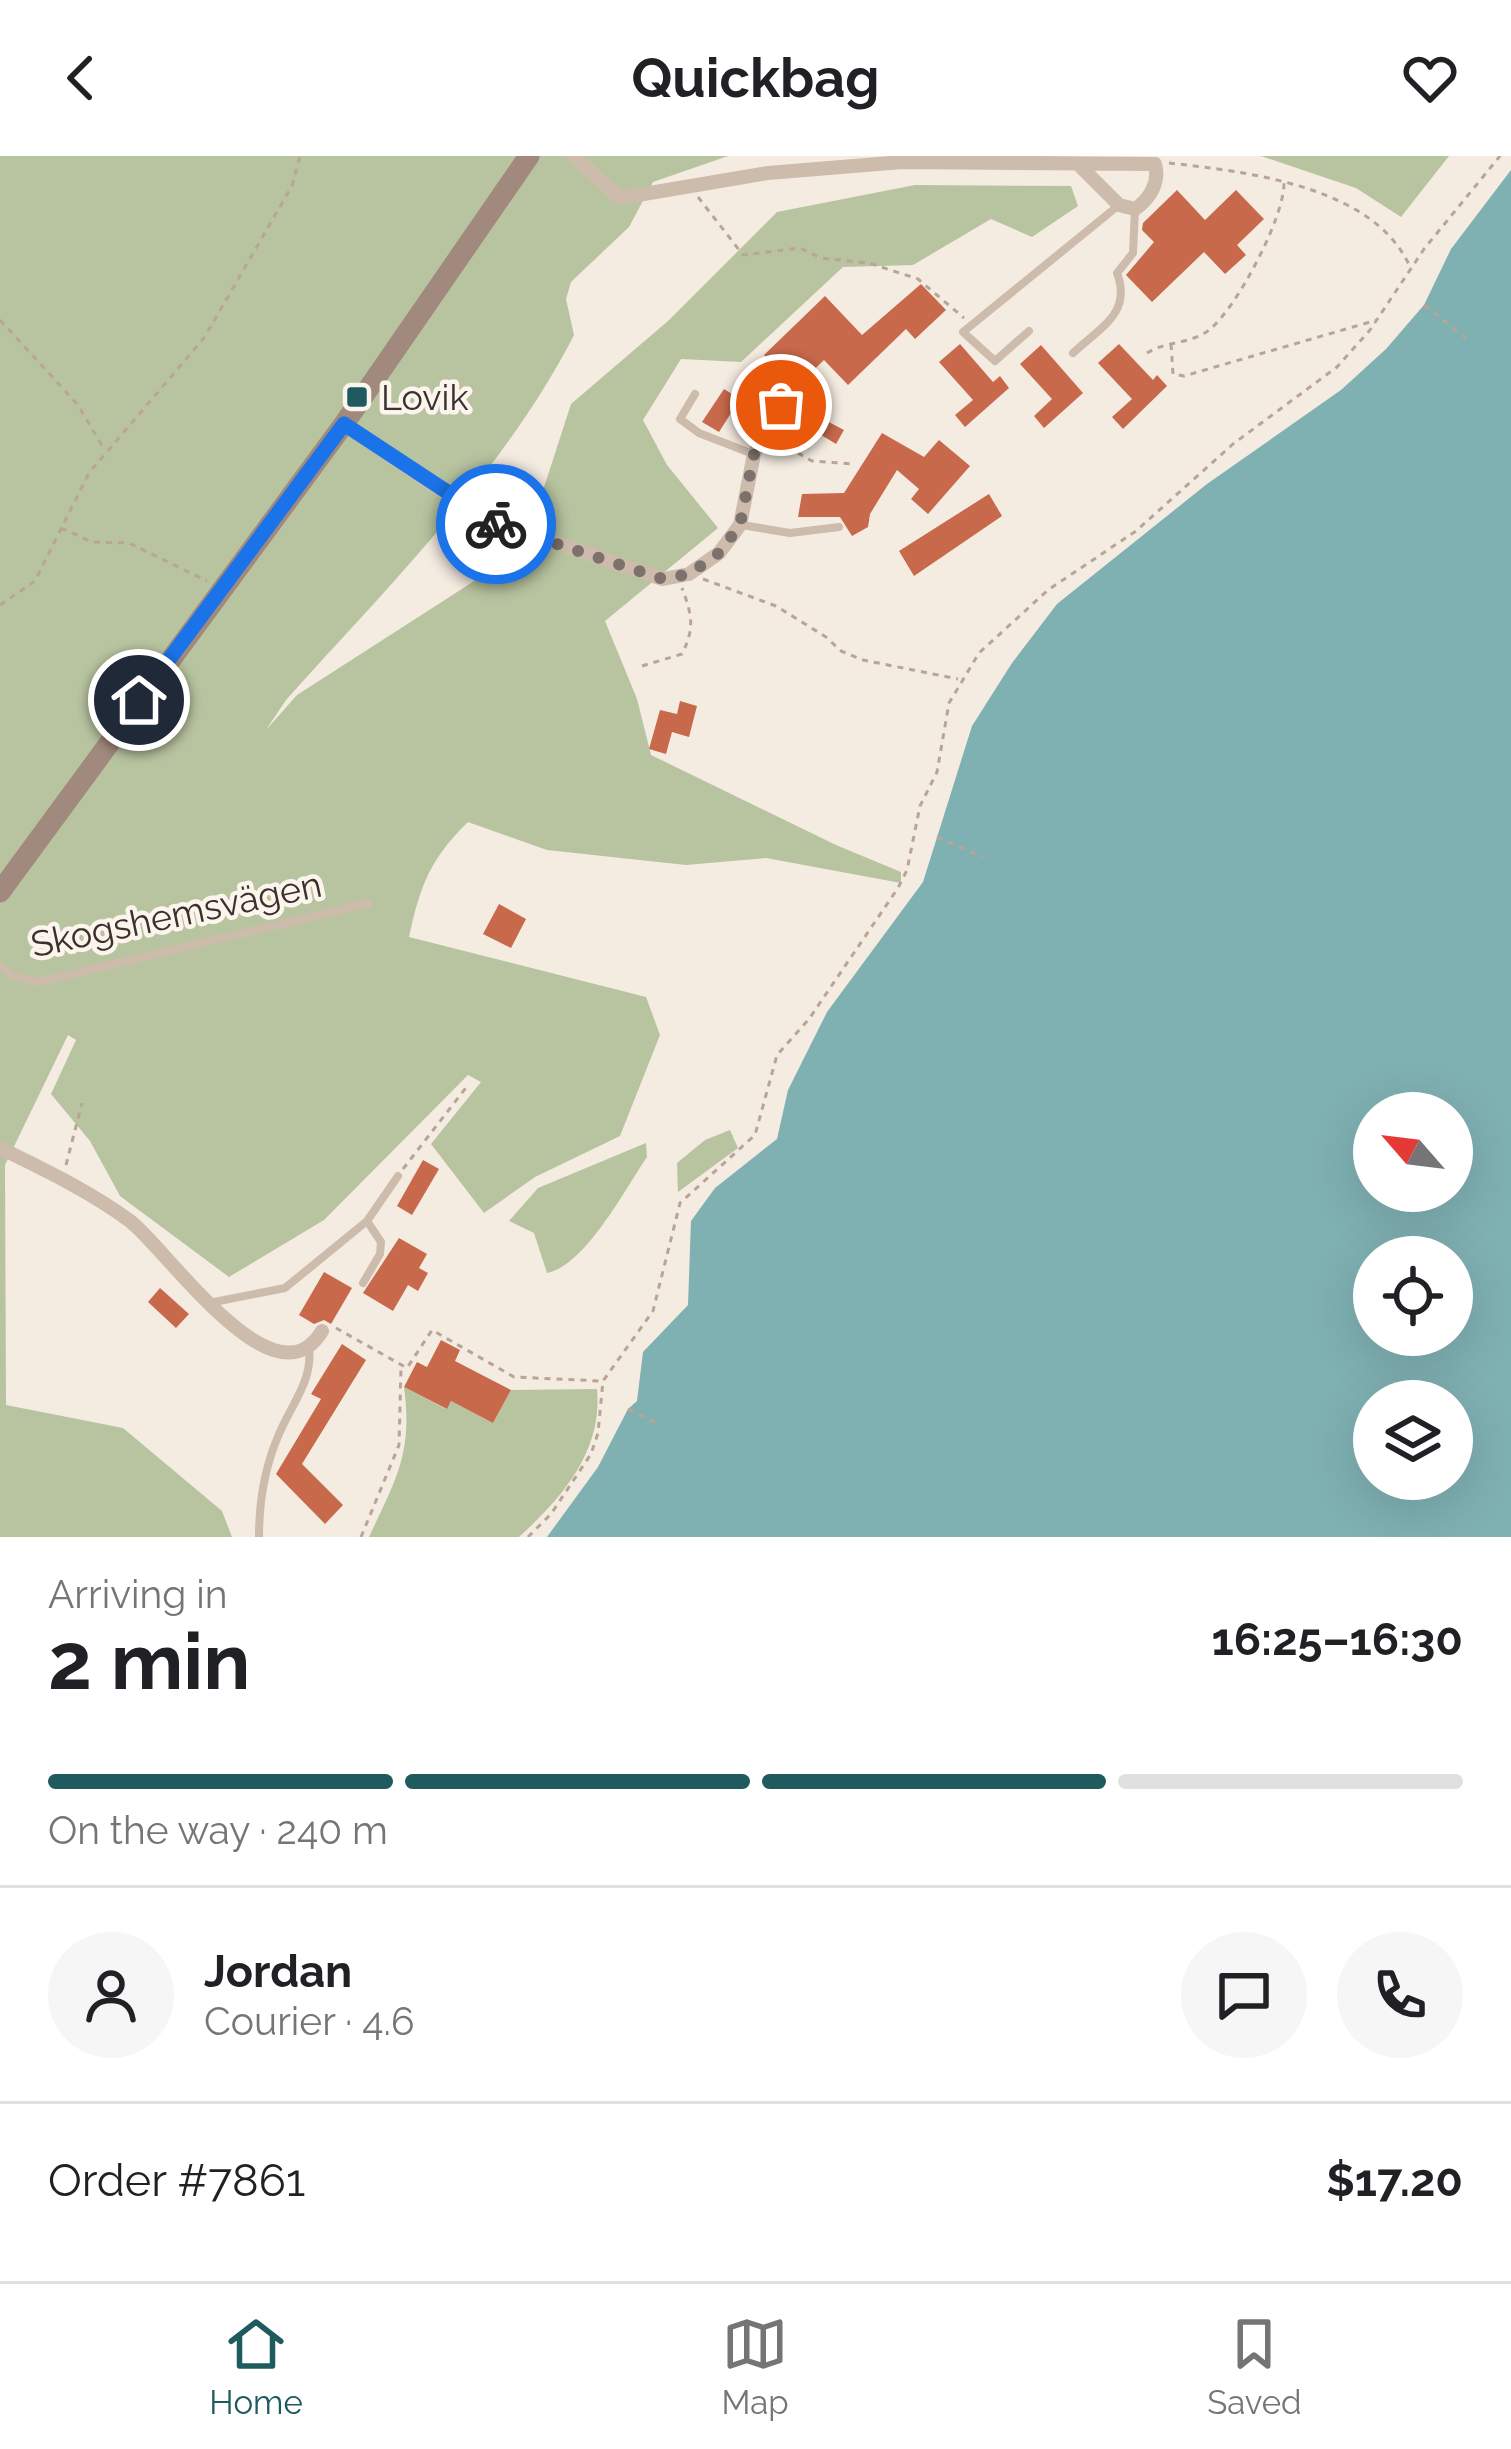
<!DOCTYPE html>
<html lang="en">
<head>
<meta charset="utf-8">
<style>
  body { margin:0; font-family:Raleway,sans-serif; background:#f6f6f6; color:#202124; height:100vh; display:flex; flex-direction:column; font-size:45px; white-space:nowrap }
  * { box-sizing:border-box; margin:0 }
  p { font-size:39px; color:#757577 }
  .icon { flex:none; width:66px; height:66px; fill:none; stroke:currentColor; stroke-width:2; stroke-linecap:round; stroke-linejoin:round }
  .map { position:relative; height:1381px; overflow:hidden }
  .drawer { display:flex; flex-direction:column; background:#fff; flex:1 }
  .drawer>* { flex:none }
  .needle { width:78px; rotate:298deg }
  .tools { position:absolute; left:1353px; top:936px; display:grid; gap:24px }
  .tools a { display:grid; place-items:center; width:120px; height:120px; border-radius:50%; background:#fff; box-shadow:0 12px 48px #0002; font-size:60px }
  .pin { position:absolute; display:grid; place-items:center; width:102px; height:102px; color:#fff; margin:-51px; border:6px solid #fff; border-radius:50%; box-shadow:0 3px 12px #0007 }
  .courier { position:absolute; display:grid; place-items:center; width:120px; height:120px; margin:-60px; border:9px solid #1a73e8; border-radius:50%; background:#fff; color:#222; box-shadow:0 3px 15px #0007 }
  .headline em { font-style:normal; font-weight:700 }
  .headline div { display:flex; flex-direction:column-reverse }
  .headline { display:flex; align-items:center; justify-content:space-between; height:204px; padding:0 48px }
  h1 { font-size:78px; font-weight:700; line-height:90px }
  .bar { display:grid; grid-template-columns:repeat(4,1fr); gap:18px 12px; align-content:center; height:144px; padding:0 48px }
  .bar i { height:15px; border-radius:9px; background:#e0e0e0 }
  .bar .selected { background:#1f5a5e }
  .bar p { grid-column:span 4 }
  .line { display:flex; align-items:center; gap:30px; padding:0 48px; border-top:3px solid #e0e0e0 }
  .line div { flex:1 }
  .round { display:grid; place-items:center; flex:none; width:126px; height:126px; border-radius:63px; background:#f6f6f6 }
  header { display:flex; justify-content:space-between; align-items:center; height:156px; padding:0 48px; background:#fff; font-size:54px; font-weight:700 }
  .menu { display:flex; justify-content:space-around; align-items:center; height:168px; border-top:3px solid #e0e0e0; background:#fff; font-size:33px; color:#757577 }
  .menu a { display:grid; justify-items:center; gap:6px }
  .menu .selected { color:#1f5a5e }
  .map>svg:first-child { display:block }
  .green { fill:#b8c4a0 }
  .water { fill:#7fb0b2; fill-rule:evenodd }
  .building { fill:#c8694b }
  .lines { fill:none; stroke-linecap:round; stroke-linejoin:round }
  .path { stroke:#b9a596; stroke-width:3; stroke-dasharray:6 6; stroke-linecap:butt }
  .lane { stroke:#cdbbac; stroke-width:8 }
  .street { stroke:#cdbbac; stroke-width:14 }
  .secondary { stroke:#a18a7d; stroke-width:21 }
  .done { stroke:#7c716b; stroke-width:12; stroke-dasharray:0 21.6 }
  .route { stroke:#1a73e8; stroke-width:15 }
  .poi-dot { fill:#1f5a5e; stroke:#fbf5ee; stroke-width:4.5 }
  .labels { text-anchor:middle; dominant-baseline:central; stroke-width:9; stroke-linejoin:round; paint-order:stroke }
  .poi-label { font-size:36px; fill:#3b302b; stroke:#fbf5ee; text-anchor:start }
  .street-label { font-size:36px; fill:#3b302b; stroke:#fbf5ee }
</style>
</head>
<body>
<header><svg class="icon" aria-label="back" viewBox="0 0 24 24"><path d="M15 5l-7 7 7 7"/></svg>Quickbag<svg class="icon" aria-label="heart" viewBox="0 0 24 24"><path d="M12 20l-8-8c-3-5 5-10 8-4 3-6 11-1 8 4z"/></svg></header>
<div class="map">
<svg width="1511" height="1381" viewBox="0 0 1511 1381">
  <rect width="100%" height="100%" fill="#f4ebe1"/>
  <path class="green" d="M0 0H728L653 26 629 71 571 126 566 143 574 179C503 317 389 429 286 544L266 574 297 539 524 393 571 248 668 165 777 56 915 29 1071 30 1078 50 1032 81 991 63 913 109 843 111 741 206 681 203 643 264 667 309 718 372 605 465 637 543 651 599 836 689 901 716V727L766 702 686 709 547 694 468 666C430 703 420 730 409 781L646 841 660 879 620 980 535 1021 484 1057 431 988 481 926 468 919 324 1064 229 1121 120 1040 90 985 51 938 76 884 68 879 5 1009 6 1249 123 1272 222 1355 232 1381H0Z
    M1261 0H1449L1401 61 1356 32Z
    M730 974 738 992 678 1036 677 1007 705 984Z
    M646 987 647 1001C625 1033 585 1110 547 1117L534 1077 509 1065 538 1032Z
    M404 1231 446 1253 451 1245 493 1267 511 1234 597 1233C603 1295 562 1342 519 1381H369C396 1323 413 1297 404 1231Z"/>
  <path class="water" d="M1511 14V1381H547L598 1311 628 1253 637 1245 643 1196 688 1149 691 1065 715 1032 777 983 788 934 827 856 923 726 972 570 1012 507 1057 448 1207 328 1341 234 1386 193 1424 149 1451 93ZM1374 957H1452V1035H1374ZM1374 1101H1452V1179H1374ZM1374 1245H1452V1323H1374Z"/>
  <path class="building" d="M1177 34 1205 64 1236 34 1264 63 1237 89 1246 99 1225 118 1204 96 1152 146 1126 119 1154 86 1142 74 1143 67Z
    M921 128 946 154 915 183 906 173 848 229 824 204 795 232 764 199 825 140 862 179Z
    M960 188 993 226 1000 220 1009 232 965 271 955 259 973 244 939 206Z
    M1119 188 1153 224 1157 219 1167 230 1123 273 1112 261 1132 243 1098 207Z
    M1041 189 1083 237 1044 272 1034 260 1052 243 1020 208Z
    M724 233 740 243 719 276 702 266Z
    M802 252 844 274 836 288 818 277 808 293 790 282Z
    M882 277 924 301 939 284 970 310 928 358 911 343 919 333 897 314 870 358 868 371 852 380 840 361H798L802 338 844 337Z
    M989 338 1002 360 914 420 899 395Z
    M680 545 697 550 689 581 672 576 666 598 649 593 660 554 677 558Z
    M499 748 526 763 511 792 483 778Z
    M423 1004 439 1013 412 1059 397 1050Z
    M399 1082 427 1098 419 1112 428 1117 418 1135 408 1129 393 1155 363 1137Z
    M324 1116 352 1132 331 1168 324 1164 314 1168 299 1159Z
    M160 1132 189 1158 176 1172 148 1146Z
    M441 1184 460 1194 455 1205 511 1234 493 1267 451 1245 447 1253 404 1231 417 1206 427 1211Z
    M342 1188 366 1204 302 1308 343 1349 325 1368 276 1318 321 1243 311 1238Z"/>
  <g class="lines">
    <path class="path" d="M1169 7C1248 16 1376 30 1411 113
      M698 41 743 99 800 92 821 102 869 107 918 123 964 162
      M1424 149 1466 182
      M0 164 78 249 104 293
      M1171 188 1173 218 1184 220 1377 164
      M1147 197C1165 185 1192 188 1209 174 1236 153 1285 61 1284 26
      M777 285 812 305 854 308
      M61 372 92 386 129 387 207 425
      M703 423 776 450 826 481 841 495 863 504 958 523
      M0 449 35 425 89 317 204 182 292 30 300 0
      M642 510 682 498C695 472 692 459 682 432
      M937 681 983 701
      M66 1009 82 947
      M403 1013 468 929
      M336 1172 407 1212 432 1174 514 1221 600 1225
      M628 1253 655 1266
      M361 1381 399 1289 401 1211
      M528 1381 551 1358 591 1298 598 1277 603 1225 653 1155 680 1047 755 979 777 899 809 863 898 732 907 714 920 650 937 616 949 547 979 497 1048 434 1136 375 1233 288 1337 211 1370 174 1424 93 1500 0"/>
    <path class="lane" d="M1029 175 995 205 963 176 1119 49
      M1073 197C1101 171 1132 157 1117 117L1133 97 1135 53
      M695 238 680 263 699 277 753 298
      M742 369 790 377 839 371
      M0 810 13 820 39 826 369 747
      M363 1127 380 1098 381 1086 367 1065
      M209 1147 285 1132 367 1065 398 1020
      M259 1381C259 1347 265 1310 279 1278 292 1247 313 1225 309 1191"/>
    <path class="street" d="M573 0 620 42 768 17 902 6 1155 8C1160 26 1150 43 1135 53L1119 49 1080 10
      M344 268 480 361 663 423 689 418 719 397 740 369 754 298 781 249
      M0 992C45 1014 89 1035 130 1065 166 1092 275 1254 322 1175"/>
    <path class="secondary" d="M0 736 344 268 529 0"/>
  </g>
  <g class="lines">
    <path class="done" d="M496 368 663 423 689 418 719 397 740 369 754 298 781 249"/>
    <path class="route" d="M139 544 344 268 496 368"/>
  </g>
  <rect class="poi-dot" x="345" y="229" width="24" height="24" rx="6"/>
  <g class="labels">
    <g class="poi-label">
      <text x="381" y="241">Lovik</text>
    </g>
    <g class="street-label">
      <text transform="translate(176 758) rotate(-12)">Skogshemsvägen</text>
    </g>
  </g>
</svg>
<div class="tools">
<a><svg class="needle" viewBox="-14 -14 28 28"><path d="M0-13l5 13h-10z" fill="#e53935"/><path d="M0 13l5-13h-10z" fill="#757577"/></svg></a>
<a><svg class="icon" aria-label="locate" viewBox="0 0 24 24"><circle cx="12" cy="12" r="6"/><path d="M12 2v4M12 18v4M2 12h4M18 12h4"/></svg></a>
<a><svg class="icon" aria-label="layers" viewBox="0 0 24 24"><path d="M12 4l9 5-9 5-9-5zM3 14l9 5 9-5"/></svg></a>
</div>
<div class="pin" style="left:781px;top:249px;background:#ea580c"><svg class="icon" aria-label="bag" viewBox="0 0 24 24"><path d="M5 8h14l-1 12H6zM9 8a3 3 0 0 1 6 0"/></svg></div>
<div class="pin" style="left:139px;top:544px;background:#1f2937"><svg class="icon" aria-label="home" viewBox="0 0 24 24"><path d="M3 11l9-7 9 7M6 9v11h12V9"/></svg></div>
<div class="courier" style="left:496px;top:368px"><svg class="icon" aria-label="bike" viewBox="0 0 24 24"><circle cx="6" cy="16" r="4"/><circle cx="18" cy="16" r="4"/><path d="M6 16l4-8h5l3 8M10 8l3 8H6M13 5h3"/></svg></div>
</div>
<section class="drawer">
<div class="headline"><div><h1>2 min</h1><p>Arriving in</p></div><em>16:25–16:30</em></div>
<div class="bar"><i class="selected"></i><i class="selected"></i><i class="selected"></i><i></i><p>On the way · 240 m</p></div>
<div class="line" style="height:216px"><a class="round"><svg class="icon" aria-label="person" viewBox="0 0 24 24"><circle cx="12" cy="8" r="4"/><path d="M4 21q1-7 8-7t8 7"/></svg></a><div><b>Jordan</b><p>Courier · 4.6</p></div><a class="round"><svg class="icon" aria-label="chat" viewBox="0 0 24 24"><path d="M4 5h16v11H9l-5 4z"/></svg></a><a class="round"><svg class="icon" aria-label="phone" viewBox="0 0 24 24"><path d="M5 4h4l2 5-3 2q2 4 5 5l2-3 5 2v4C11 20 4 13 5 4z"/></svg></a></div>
<div class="line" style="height:156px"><div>Order #7861</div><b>$17.20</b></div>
</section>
<nav class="menu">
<a class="selected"><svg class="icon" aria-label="home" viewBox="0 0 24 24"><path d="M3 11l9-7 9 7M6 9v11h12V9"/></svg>Home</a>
<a><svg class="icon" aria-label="map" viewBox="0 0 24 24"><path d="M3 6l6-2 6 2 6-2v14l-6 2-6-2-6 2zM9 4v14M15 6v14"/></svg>Map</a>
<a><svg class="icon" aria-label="saved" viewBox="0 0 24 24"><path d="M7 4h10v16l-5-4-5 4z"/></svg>Saved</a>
</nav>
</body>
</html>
